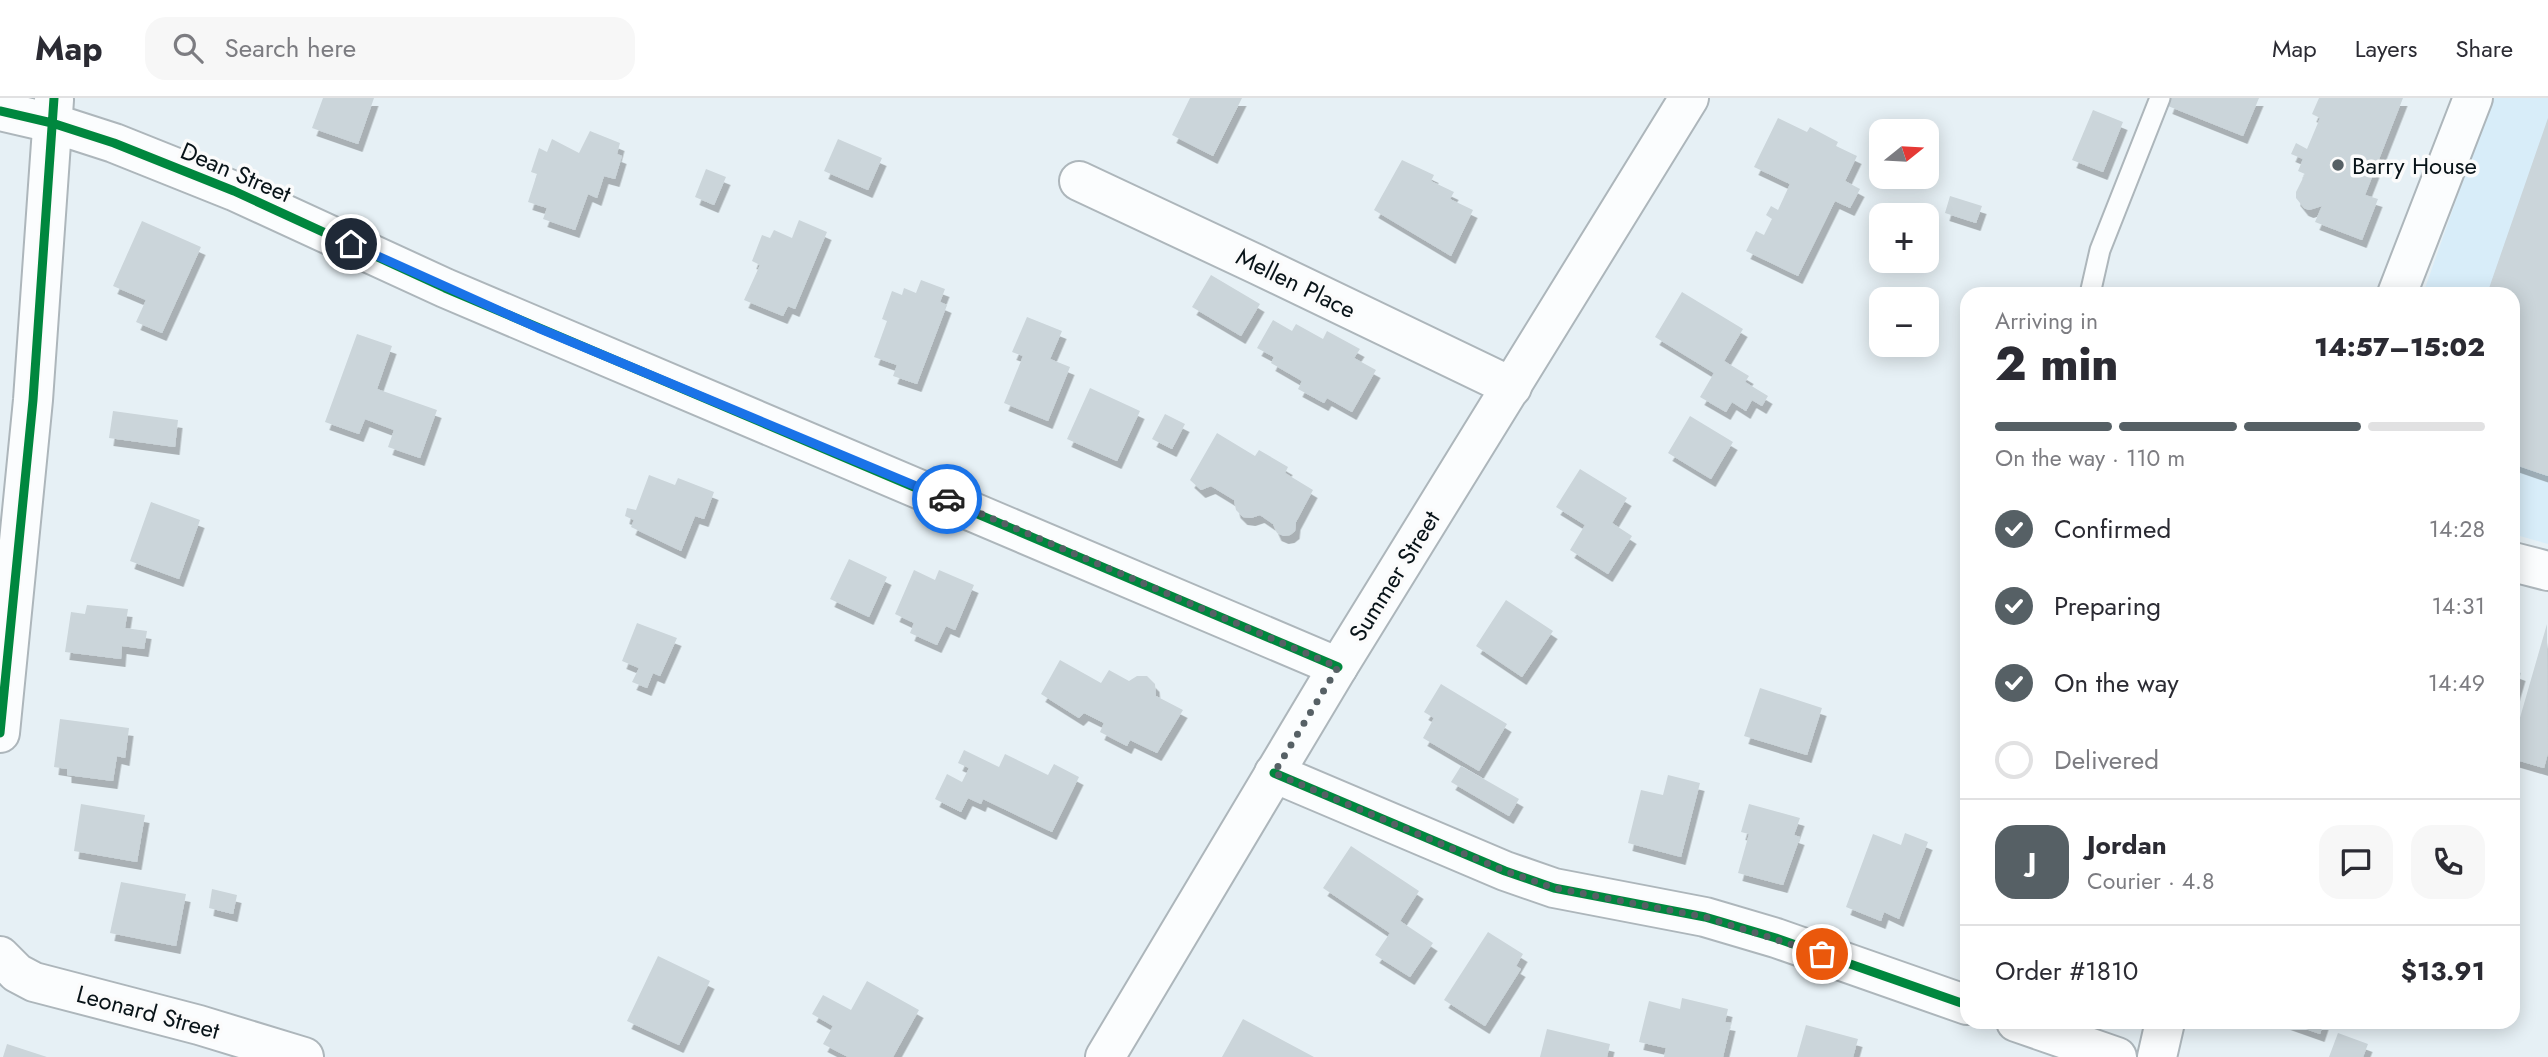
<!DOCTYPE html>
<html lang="en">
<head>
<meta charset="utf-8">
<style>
  body { margin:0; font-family:Jost,sans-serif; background:#f7f7f7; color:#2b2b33; height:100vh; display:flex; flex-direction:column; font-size:26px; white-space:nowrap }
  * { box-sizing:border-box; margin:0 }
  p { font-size:23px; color:#7c7c81 }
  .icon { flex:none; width:38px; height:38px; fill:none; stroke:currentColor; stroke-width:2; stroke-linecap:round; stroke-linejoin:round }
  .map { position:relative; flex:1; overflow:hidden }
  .details { position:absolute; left:1960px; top:189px; width:560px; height:742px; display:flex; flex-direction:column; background:#fff; border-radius:21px; box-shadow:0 4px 18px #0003 }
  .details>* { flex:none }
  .needle { width:46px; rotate:72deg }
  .buttons { position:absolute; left:1869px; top:21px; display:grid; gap:14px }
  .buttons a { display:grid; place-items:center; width:70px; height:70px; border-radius:14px; background:#fff; box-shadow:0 4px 18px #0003; font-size:35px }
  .pin { position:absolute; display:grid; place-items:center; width:60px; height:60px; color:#fff; margin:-30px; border:4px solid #fff; border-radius:50%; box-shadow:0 2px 7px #0007 }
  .courier { position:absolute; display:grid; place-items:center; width:70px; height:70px; margin:-35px; border:5px solid #1a73e8; border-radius:50%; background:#fff; color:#222; box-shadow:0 2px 9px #0007 }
  .headline em { font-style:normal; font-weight:800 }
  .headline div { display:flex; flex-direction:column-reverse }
  .headline { display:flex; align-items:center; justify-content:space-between; height:119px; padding:0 35px }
  h1 { font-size:46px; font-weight:800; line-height:52px }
  .bar { display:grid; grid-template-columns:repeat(4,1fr); gap:10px 7px; align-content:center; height:84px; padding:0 35px }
  .bar i { height:9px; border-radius:5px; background:#e1e1e2 }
  .bar .current { background:#566065 }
  .bar p { grid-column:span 4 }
  .line { display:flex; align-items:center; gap:18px; padding:0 35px; border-top:2px solid #e1e1e2 }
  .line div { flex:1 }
  .round { display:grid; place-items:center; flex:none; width:74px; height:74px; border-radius:21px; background:#f7f7f7 }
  ol { padding:0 35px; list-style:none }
  li { display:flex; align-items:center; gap:21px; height:77px }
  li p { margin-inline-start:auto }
  li .icon { padding:7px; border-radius:50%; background:#566065; color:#fff; stroke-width:4 }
  li:last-child { color:#7c7c81 }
  li i { width:38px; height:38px; border:4px solid #e1e1e2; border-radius:50% }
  header { display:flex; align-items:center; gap:42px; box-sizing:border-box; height:98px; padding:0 35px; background:#fff; border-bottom:2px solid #e1e1e2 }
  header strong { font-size:33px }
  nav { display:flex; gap:38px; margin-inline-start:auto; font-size:24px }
  .search { width:490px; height:63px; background:#f7f7f7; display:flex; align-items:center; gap:18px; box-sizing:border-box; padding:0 24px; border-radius:21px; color:#7c7c81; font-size:26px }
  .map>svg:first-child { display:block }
  .built { fill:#d8edf9 }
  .building { fill:#cbd5da; filter:url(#shadow) }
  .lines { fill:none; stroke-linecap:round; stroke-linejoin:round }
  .lane-casing { stroke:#adb6bb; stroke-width:23 }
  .street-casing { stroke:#adb6bb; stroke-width:42 }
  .secondary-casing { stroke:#adb6bb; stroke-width:42 }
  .lane { stroke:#fbfdfe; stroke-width:19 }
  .street { stroke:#fbfdfe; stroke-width:38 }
  .secondary { stroke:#fbfdfe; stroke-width:38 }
  .cycleway-casing { stroke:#fbfbfb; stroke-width:13 }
  .cycleway { stroke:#00873e; stroke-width:9 }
  .done { stroke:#566065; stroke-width:7; stroke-dasharray:0 12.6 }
  .route { stroke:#1a73e8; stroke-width:9 }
  .poi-dot { fill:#566065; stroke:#fbfbfb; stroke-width:2.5 }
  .labels { text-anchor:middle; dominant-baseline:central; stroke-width:7; stroke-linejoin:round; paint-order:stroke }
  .poi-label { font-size:24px; fill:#081318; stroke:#fbfbfb; text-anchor:start }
  .street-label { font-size:24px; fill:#081318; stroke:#fbfbfb }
</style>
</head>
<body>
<header>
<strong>Map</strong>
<div class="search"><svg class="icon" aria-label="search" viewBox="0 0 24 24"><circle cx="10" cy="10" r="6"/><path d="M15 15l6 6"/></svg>Search here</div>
<nav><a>Map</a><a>Layers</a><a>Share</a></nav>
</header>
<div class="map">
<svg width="2548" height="959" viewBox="0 0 2548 959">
  <defs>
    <filter id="shadow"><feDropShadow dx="4.5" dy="8" stdDeviation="0" flood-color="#0004"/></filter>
  </defs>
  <rect width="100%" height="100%" fill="#e6f0f5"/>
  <path class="built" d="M2492 0H2548V446L2513 436V196H2423Z"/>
  <path class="building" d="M323 0H374L358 46 312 30Z
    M1190 0H1242L1213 58 1172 37Z
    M2171 0H2259L2243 38 2168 8Z
    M2319 0H2403L2365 97 2378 101 2362 142 2315 124 2322 108 2309 112 2304 110 2296 100V94L2305 76 2298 73 2303 61 2291 56 2296 45 2307 51 2320 20 2312 16Z
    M2093 12 2123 24 2103 74 2072 62Z
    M1778 20 1807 34 1810 29 1838 44 1836 48 1857 58 1845 83 1860 91 1850 110 1835 103 1798 178 1746 153 1756 133 1764 137 1772 121 1766 117 1771 108 1778 112 1790 86 1754 69Z
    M2548 20V378L2513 366V196H2487Z
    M590 33 620 45 617 56 622 58 615 81 604 78 597 100 588 96 575 132 543 121 547 110 528 104 537 76 531 74 539 50 547 54 552 41 579 55Z
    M838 41 882 60 868 92 824 73Z
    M1402 62 1434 77 1431 83 1454 94 1450 101 1473 112 1451 158 1374 112Z
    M706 71 726 79 714 107 695 99Z
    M1950 98 1982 108 1976 125 1945 115Z
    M799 122 827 134 795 211 788 208 783 218 744 202 760 167 752 163 762 137 770 140 774 132 792 140Z
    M142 123 201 149 162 235 136 224 146 202 113 188Z
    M1211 177 1260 206 1241 238 1192 209Z
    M921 182 945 191 940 204 947 207 917 286 893 278 897 267 874 259 887 223 882 221 892 193 902 197 904 190 916 195Z
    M1682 194 1743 231 1724 263 1749 278 1745 284 1768 298 1762 308 1752 302 1746 313 1732 304 1726 314 1700 299 1714 275 1655 239Z
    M1027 219 1062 233 1050 261 1070 269 1048 323 1004 305 1023 258 1012 254Z
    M1273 222 1292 233 1296 226 1323 241 1327 233 1360 251 1354 260 1376 272 1352 314 1327 300 1324 305 1298 291 1302 283 1271 265 1274 259 1257 250Z
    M357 236 392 248 377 291 437 312 420 360 388 349 394 332 365 321 359 336 325 324Z
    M1090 290 1140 313 1117 363 1067 341Z
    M113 313 178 322 175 349 109 340Z
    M1165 316 1185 326 1172 351 1152 341Z
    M1690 318 1733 344 1711 381 1668 355Z
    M1217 335 1255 358 1259 352 1288 369 1285 375 1313 392 1296 424 1295 433 1290 437 1284 438 1277 435 1273 426 1260 417 1251 420 1243 419 1236 412 1234 402 1211 388 1201 392 1190 382Z
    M1580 371 1627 400 1612 425 1632 438 1608 476 1570 452 1585 427 1556 409Z
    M649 377 675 387 678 380 714 394 704 421 695 418 681 453 631 429 634 422 625 418 627 410 636 412Z
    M151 404 200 422 179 481 130 463Z
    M849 461 887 479 869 519 830 501Z
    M914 472 935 482 939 472 974 487 955 532 946 528 937 547 910 535 914 525 895 516Z
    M1506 502 1553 533 1522 579 1476 548Z
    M87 507 128 511 125 530 147 533 144 551 122 548 121 561 65 554 71 514 85 516Z
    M637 525 677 540 660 578 653 575 647 590 632 584 639 570 622 563Z
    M2547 526 2548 655 2544 670 2513 661V644Z
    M1060 562 1101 585 1109 572 1129 583 1137 578H1147L1155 586 1156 598 1183 612 1157 655 1130 642 1127 648 1100 634 1104 625 1084 615 1079 620 1041 596Z
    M2513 572 2521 575 2514 599H2513Z
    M1441 586 1507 626 1479 673 1423 640 1434 620 1424 614Z
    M1760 590 1822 610 1807 657 1744 638Z
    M60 621 129 630 125 660 117 658 113 683 67 677V671L54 669Z
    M964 652 999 669 1005 656 1048 677 1054 666 1079 679 1052 734 983 701 981 706 968 700 961 714 935 701 947 676 962 684 969 670 958 665Z
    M1461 668 1519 701 1509 718 1451 684Z
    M1668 677 1700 685 1681 759 1628 745 1641 692 1663 697Z
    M81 706 145 717 137 764 74 753Z
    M1749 706 1800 720 1794 737 1800 739 1783 787 1738 775 1749 736 1741 734Z
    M1905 735 1928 744 1899 821 1884 814 1881 823 1846 809 1873 736 1901 747Z
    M1351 748 1419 793 1400 823 1433 845 1410 879 1375 857 1390 835 1323 790Z
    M121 784 186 796 176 848 110 835Z
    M212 791 237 797 233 816 209 810Z
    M1488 834 1523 856 1516 868 1521 871 1485 928 1444 902Z
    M658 858 710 883 679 947 627 923Z
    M867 883 919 912 893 959H848L823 946 833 928 812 916 823 897 851 912Z
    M1682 900 1728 911 1725 924 1731 925 1723 959H1664L1666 950 1639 944 1649 903 1680 911Z
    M1243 921 1314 959H1222Z
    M2286 924H2324L2320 936Z
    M1806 927 1858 941 1853 959H1797Z
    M1547 931 1610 946 1607 959H1540Z
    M2338 935 2368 946 2363 959H2329Z
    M7 946 47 959H3Z"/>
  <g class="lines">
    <g class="lane-casing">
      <path id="lane" d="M2090 196 2100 152 2160 0"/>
    </g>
    <g class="street-casing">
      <path id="street" d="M0 13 52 25 114 45 234 93 445 190 1338 569
        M1079 83 1256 166 1512 289
        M2397 196 2473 0
        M2513 464 2548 473
        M0 635 33 302 54 2
        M1274 675 1505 773 1554 790 1705 819 1776 840 1967 907
        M0 858 17 875 34 884 199 927 304 959
        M2016 924 2117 959
        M2157 959 2165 924"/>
    </g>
    <g class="secondary-casing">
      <path id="secondary" d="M1105 959 1338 569 1689 0"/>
    </g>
    <use href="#lane" class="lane"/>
    <use href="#street" class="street"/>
    <use href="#secondary" class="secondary"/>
    <g class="cycleway-casing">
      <path id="cycleway" d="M0 13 52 25 114 45 234 93 445 190 1338 569
        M0 635 33 302 54 0
        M1274 675 1505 773 1554 790 1705 819 1776 840 1967 907"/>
    </g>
    <use href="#cycleway" class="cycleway"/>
  </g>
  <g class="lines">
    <path class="done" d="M947 401 1338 569 1274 675 1505 773 1554 790 1705 819 1822 856"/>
    <path class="route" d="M351 146 538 230 947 401"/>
  </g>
  <circle class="poi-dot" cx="2338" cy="67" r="7"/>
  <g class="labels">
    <g class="poi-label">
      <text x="2352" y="67">Barry House</text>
    </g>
    <g class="street-label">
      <text transform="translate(236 74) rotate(23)">Dean Street</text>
      <text transform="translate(1296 185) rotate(26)">Mellen Place</text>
      <text transform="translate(1394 478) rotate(-58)">Summer Street</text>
      <text transform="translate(148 914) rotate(15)">Leonard Street</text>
    </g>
  </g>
</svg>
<div class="buttons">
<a><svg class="needle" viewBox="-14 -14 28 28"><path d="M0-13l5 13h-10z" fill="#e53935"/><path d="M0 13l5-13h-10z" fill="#7c7c81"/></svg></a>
<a>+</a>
<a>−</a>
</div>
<div class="pin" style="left:1822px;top:856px;background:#ea580c"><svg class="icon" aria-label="bag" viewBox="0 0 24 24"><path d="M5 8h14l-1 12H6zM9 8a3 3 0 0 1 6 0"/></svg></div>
<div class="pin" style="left:351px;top:146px;background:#1f2937"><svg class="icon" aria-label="home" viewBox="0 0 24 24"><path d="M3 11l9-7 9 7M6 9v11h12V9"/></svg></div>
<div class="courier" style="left:947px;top:401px"><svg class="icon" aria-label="car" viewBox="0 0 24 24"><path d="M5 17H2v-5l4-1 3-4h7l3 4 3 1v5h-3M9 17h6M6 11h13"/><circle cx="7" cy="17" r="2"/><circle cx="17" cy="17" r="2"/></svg></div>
<section class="details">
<div class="headline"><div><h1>2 min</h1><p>Arriving in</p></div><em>14:57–15:02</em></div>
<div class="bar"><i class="current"></i><i class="current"></i><i class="current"></i><i></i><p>On the way · 110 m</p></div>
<ol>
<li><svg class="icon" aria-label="check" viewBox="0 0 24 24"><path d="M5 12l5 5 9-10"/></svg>Confirmed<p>14:28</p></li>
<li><svg class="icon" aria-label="check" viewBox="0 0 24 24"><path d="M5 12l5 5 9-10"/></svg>Preparing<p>14:31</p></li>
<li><svg class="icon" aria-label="check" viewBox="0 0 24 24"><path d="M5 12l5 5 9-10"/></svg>On the way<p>14:49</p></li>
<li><i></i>Delivered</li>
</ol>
<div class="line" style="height:126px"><b class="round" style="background:#566065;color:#fff">J</b><div><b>Jordan</b><p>Courier · 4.8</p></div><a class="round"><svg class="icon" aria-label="chat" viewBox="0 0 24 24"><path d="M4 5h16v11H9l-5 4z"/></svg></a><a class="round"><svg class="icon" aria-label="phone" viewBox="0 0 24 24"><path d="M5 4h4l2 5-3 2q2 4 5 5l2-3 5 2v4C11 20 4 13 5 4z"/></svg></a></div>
<div class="line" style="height:91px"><div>Order #1810</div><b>$13.91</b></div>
</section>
</div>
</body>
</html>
